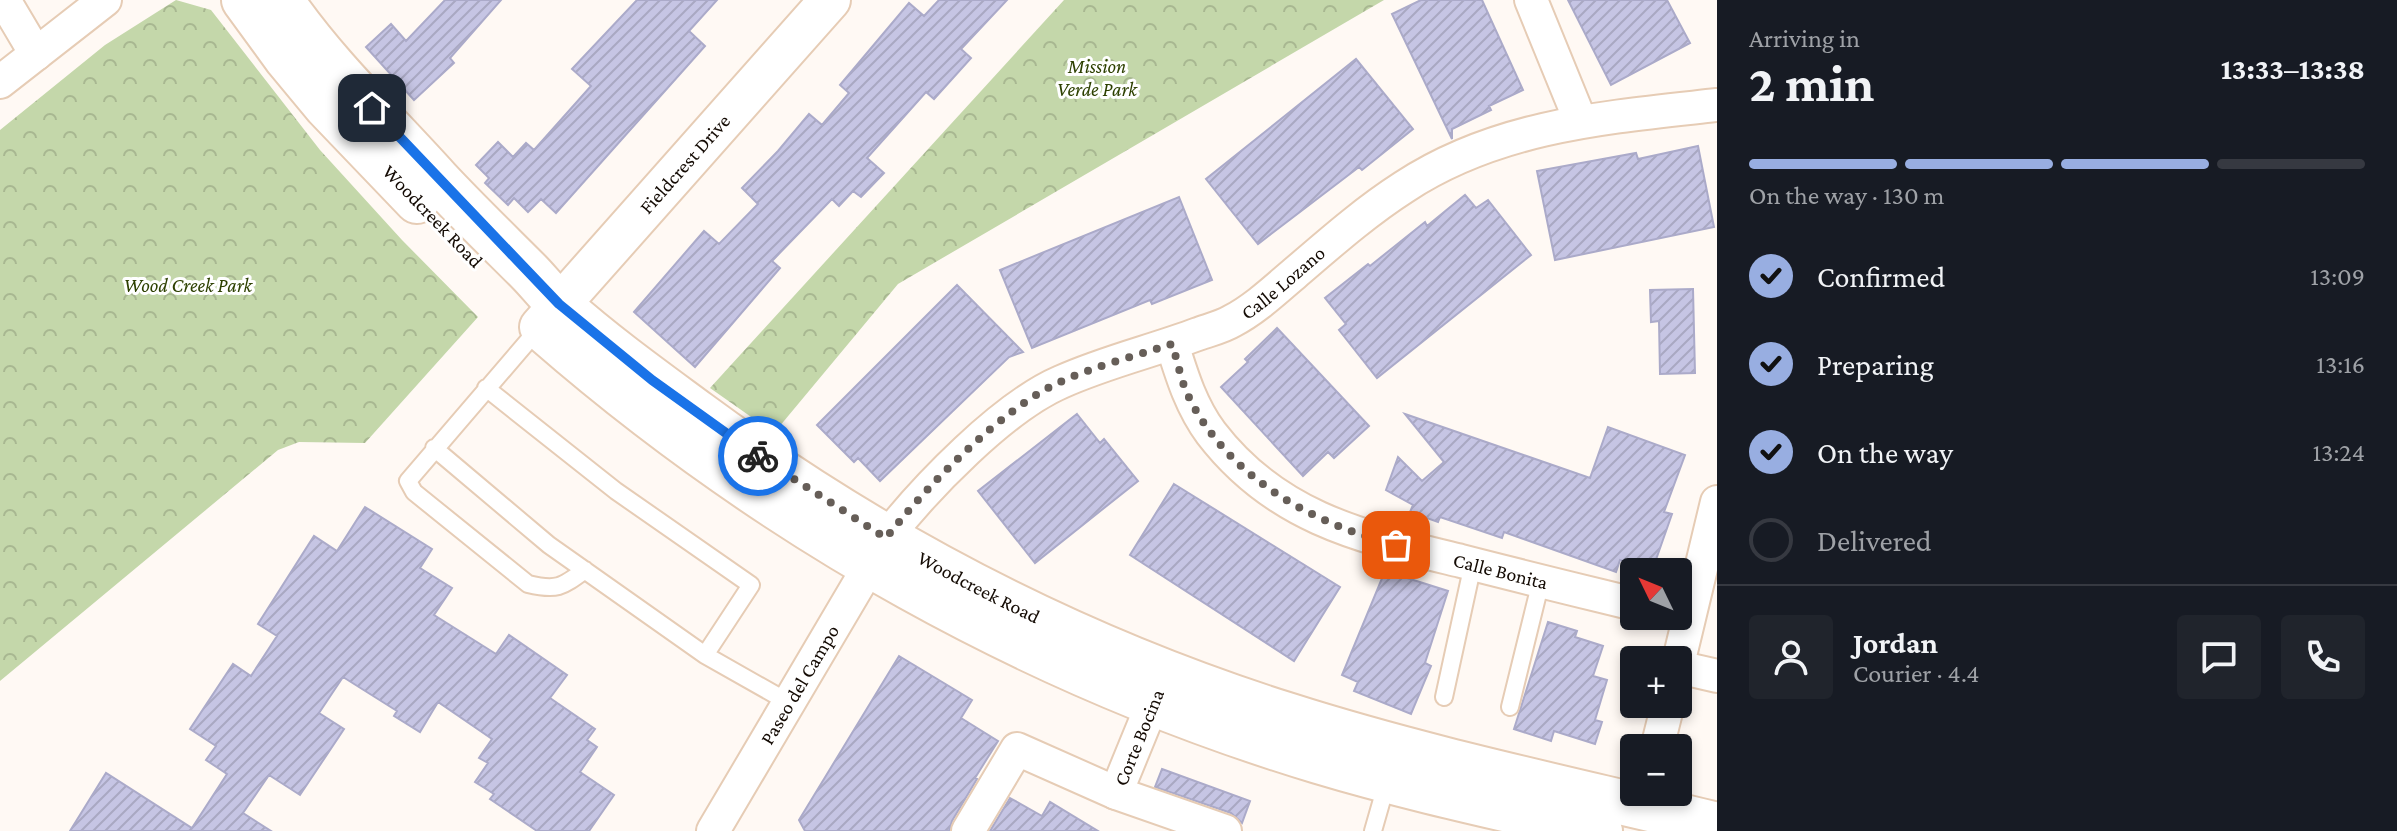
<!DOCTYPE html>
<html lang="en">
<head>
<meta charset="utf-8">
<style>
  body { margin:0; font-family:"Crimson Pro",serif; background:#20242c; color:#f1f3f6; height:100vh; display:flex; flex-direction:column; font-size:30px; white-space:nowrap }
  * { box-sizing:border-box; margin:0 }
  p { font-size:26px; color:#9ea1a6 }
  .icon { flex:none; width:44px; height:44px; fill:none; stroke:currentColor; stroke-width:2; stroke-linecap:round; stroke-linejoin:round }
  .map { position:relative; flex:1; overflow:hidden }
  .details { display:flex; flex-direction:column; background:#171b24; width:680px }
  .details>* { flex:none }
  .needle { width:52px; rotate:313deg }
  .tools { position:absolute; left:1620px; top:558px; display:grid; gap:16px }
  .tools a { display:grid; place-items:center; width:72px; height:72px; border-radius:8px; background:#171b24; box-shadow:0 4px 12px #0003; font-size:40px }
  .pin { position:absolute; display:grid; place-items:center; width:68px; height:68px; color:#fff; margin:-34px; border-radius:16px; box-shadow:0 4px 12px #0006 }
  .courier { position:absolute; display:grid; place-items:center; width:80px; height:80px; margin:-40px; border:6px solid #1a73e8; border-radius:50%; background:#fff; color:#222; box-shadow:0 2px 10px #0007 }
  .overview em { font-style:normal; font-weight:700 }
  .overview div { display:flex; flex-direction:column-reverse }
  .overview { display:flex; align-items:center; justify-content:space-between; height:136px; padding:0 32px }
  h1 { font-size:52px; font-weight:700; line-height:60px }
  .bar { display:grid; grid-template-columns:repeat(4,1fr); gap:12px 8px; align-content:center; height:96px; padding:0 32px }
  .bar i { height:10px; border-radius:6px; background:#363941 }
  .bar .active { background:#98aee1 }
  .bar p { grid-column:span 4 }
  .line { display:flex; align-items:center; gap:20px; padding:0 32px; border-top:2px solid #363941 }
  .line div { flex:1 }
  .round { display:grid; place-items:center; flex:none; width:84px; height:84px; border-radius:8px; background:#20242c }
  ol { padding:0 32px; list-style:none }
  li { display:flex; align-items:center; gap:24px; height:88px }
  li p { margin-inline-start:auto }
  li .icon { padding:8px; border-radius:50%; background:#98aee1; color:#111; stroke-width:4 }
  li:last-child { color:#9ea1a6 }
  li i { width:44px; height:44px; border:4px solid #363941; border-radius:50% }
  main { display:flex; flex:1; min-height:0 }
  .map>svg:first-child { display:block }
  .park { fill:url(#park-crowns) }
  .building { fill:url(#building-hatch); stroke:#abaac9; stroke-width:2 }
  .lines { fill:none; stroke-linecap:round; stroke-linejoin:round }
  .service-casing { stroke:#e6ccb5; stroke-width:20 }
  .minor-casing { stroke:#e6ccb5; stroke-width:36 }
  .tertiary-casing { stroke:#e6ccb5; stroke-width:44 }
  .secondary-casing { stroke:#e6ccb5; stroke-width:48 }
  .service { stroke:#fff; stroke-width:16 }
  .minor { stroke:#fff; stroke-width:32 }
  .tertiary { stroke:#fff; stroke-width:40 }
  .secondary { stroke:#fff; stroke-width:44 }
  .done { stroke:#665e58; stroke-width:8; stroke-dasharray:0 14.4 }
  .route { stroke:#1a73e8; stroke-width:10 }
  .labels { text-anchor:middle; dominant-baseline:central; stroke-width:6; stroke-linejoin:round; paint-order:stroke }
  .park-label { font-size:20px; font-style:italic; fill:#2d4000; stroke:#fff }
  .street-label { font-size:20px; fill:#140b04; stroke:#fff }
</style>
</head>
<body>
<main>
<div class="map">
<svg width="1717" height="831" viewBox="0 0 1717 831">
  <defs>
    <pattern id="park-crowns" width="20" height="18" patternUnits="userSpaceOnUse" patternTransform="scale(2)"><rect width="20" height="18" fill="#c4d7aa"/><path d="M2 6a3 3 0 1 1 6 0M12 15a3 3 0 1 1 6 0" fill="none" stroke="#a8b791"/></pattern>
    <pattern id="building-hatch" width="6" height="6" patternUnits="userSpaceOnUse" patternTransform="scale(2)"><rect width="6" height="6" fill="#c6c5e4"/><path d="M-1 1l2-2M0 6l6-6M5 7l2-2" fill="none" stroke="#a9a8c2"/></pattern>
  </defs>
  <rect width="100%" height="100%" fill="#fff9f4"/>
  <path class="park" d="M176 0 211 10 320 150 402 240 478 317 365 443 299 442 278 450 0 681V130L105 45Z
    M1064 0H1384L898 284 774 433 710 388Z"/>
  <path class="building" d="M445 0H501L450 58 454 63 414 100 366 47 391 24 406 41Z
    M637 0H717L689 31 705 46 556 213 541 199 528 212 514 198 508 205 485 183 489 178 476 165 498 142 513 157 526 143 534 150 591 86 572 69Z
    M939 0H1007L961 49 971 58 934 99 926 92 867 158 884 173 861 197 853 191 839 206 832 199 772 261 780 268 695 367 634 312 704 231 719 244 758 204 742 188 778 151 809 114 822 125 849 93 840 85 909 3 924 16Z
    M1421 0H1482L1523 90 1489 106 1491 110 1452 129V139L1392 14Z
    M1568 0H1667L1690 43 1611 85Z
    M1356 59 1413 129 1362 170 1359 167 1258 244 1206 179Z
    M1698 146 1714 227 1555 260 1537 171 1636 153 1638 159Z
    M1465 195 1476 208 1488 200 1531 255 1377 378 1339 330 1346 324 1325 298 1368 264 1370 266 1425 222 1427 226Z
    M1179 197 1212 280 1152 304 1150 300 1032 348 1000 270Z
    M957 285 1023 352 1009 357 880 481 858 458 854 462 817 425Z
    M1693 289 1695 373 1660 374 1659 321 1651 322 1650 290Z
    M1277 328 1369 426 1334 458 1328 452 1303 476 1221 387 1248 362 1245 359Z
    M1077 414 1100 443 1104 439 1138 481 1035 563 978 491Z
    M1405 414 1590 478 1608 427 1685 455 1664 512 1672 514 1652 571 1620 560 1616 572 1504 532 1502 538 1440 517 1438 522 1410 512 1413 505 1386 490 1398 457 1422 481 1444 462Z
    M1174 484 1340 587 1294 661 1130 555Z
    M365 507 432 549 420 568 452 588 434 615 496 654 509 635 567 675 550 698 595 729 587 740 597 747 580 772 614 795 589 831H537L490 799 494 794 475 782 488 763 479 758 492 739 438 702 420 732 394 716 397 711 343 677 319 713 344 729 300 795 269 775 243 813 271 831H70L106 773 192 828 227 774 206 760 216 746 190 729 233 664 251 676 277 636 258 624 314 536 337 551Z
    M1385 571 1448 591 1425 663 1431 666 1411 714 1354 691 1358 682 1342 675Z
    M1548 622 1577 631 1575 637 1603 646 1593 676 1607 680 1595 720 1602 722 1595 744 1554 731 1551 741 1514 729Z
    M899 656 972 700 961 718 998 741 975 778 977 779 952 821 949 831H805L799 820Z
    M1162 769 1250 801 1242 823 1231 813 1155 787Z
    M1010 798 1042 816 1050 802 1098 831H990Z"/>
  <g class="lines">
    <g class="service-casing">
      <path id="service" d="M540 327 408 481 414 492 528 584C557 591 562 587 585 570
        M486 388 616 491 751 585 705 655
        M434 448 549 545 705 655 788 702
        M1444 697 1473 564
        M1510 707 1541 581
        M1373 831 1387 782"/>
    </g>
    <g class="minor-casing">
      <g id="minor">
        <path d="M4 0 36 54"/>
        <path d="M1531 0 1580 120"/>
        <path d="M0 82 105 0"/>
        <path id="s1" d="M1172 344C1182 376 1191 406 1211 433 1277 519 1363 537 1461 561 1519 576 1577 590 1634 604"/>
        <path d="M1678 664 1717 502"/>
        <path d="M1678 667 1717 676"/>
        <path d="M1657 748 1668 704"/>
        <path d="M1116 793 1225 831"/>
        <path id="s2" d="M713 831 886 538C925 488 1003 407 1061 382 1105 362 1153 351 1198 334 1209 330 1222 327 1232 321 1255 309 1275 290 1295 273 1330 243 1365 212 1404 187 1498 125 1609 117 1717 105"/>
        <path id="s3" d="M968 831 1017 749 1116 793 1161 683"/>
      </g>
    </g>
    <g class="tertiary-casing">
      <g id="tertiary">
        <path id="s4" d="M540 327 830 0"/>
      </g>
    </g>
    <g class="secondary-casing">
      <g id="secondary">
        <path d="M244 0 287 59 326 106 417 201"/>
        <path id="s5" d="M281 0C326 66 385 121 438 180 467 211 498 241 528 271 540 283 550 297 563 308 606 346 652 379 698 413 877 545 1075 648 1287 715 1428 760 1574 790 1717 825"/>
        <path d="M547 333C771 528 1034 675 1318 761 1411 789 1506 809 1600 831"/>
      </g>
    </g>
    <use href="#service" class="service"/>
    <use href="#minor" class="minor"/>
    <use href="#tertiary" class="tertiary"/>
    <use href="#secondary" class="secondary"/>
  </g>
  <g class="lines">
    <path class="done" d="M758 456 886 538C926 487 1001 409 1060 382 1095 366 1135 356 1172 344 1177 359 1180 376 1186 391 1224 475 1310 523 1396 545"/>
    <path class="route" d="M372 108 559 304 652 380 758 456"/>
  </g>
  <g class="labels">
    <g class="park-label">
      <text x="1097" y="66">Mission<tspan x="1097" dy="23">Verde Park</tspan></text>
      <text x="188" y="285">Wood Creek Park</text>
    </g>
    <g class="street-label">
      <text stroke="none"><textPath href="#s4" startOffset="218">Fieldcrest Drive</textPath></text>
      <text transform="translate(433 216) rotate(46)">Woodcreek Road</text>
      <text stroke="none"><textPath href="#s2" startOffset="822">Calle Lozano</textPath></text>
      <text stroke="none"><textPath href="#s1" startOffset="426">Calle Bonita</textPath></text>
      <text stroke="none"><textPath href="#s5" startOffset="920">Woodcreek Road</textPath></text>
      <text stroke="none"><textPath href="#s2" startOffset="170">Paseo del Campo</textPath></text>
      <text stroke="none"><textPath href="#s3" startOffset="264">Corte Bocina</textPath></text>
    </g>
  </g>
</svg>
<div class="tools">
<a><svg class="needle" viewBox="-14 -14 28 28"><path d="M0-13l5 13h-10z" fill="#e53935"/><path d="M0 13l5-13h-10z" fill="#9ea1a6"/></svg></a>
<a>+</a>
<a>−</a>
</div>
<div class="pin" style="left:1396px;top:545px;background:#ea580c"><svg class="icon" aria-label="bag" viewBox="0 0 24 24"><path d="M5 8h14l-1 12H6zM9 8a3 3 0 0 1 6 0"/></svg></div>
<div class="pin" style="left:372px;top:108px;background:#1f2937"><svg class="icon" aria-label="home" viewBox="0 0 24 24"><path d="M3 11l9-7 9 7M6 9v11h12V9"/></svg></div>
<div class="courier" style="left:758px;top:456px"><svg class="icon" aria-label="bike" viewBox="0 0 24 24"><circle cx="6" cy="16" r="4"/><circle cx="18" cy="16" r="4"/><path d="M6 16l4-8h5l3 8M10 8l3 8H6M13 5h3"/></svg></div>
</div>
<section class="details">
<div class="overview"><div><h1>2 min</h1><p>Arriving in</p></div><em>13:33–13:38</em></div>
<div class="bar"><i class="active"></i><i class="active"></i><i class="active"></i><i></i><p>On the way · 130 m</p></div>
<ol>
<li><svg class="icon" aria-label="check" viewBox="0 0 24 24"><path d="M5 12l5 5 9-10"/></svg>Confirmed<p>13:09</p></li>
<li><svg class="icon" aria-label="check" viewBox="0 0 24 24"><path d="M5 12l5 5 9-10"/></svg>Preparing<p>13:16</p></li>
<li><svg class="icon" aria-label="check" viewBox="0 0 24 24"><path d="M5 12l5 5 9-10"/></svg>On the way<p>13:24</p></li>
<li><i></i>Delivered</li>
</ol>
<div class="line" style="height:144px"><a class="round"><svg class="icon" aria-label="person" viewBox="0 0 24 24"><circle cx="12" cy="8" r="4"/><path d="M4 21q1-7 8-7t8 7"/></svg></a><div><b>Jordan</b><p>Courier · 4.4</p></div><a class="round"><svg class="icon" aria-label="chat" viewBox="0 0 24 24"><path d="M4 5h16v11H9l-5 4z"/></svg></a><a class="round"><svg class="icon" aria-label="phone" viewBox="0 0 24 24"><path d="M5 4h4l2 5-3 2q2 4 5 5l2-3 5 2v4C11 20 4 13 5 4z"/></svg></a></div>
</section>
</main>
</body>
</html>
